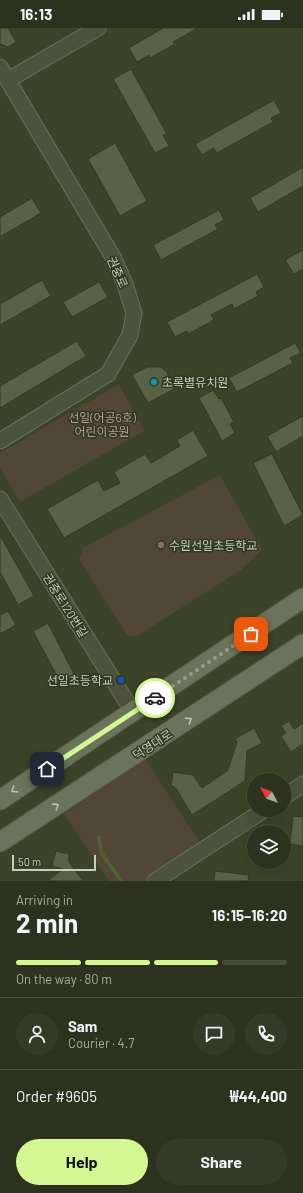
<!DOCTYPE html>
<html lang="en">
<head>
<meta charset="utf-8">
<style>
  body { margin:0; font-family:Barlow,"Noto Sans KR",sans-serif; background:#343a27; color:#f1f3f6; height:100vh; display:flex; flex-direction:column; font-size:15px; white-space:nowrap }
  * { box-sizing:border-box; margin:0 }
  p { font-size:13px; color:#a6aaa4 }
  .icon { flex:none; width:22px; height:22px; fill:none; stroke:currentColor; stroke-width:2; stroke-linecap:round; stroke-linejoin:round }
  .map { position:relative; height:853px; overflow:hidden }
  .sheet { display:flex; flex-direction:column; background:#2c321e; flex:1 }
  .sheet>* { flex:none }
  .needle { width:26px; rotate:311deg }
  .fabs { position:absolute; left:247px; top:745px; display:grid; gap:8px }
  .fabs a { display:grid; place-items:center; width:44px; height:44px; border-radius:50%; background:#2c321e; box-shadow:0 4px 16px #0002,0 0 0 1px #484d3c; font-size:20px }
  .scale { position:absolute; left:12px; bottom:10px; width:84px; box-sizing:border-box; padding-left:4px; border:2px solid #c6cdba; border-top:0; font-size:11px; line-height:14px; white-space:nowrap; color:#c6cdba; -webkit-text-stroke:3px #313821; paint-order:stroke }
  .pin { position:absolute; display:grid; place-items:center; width:34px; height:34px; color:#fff; margin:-17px; border-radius:8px; box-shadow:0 2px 6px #0006 }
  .courier { position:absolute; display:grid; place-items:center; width:40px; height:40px; margin:-20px; border:3px solid #d4f794; border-radius:50%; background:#fff; color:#222; box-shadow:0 1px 5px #0007 }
  .overview em { font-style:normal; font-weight:700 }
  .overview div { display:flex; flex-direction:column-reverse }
  .overview { display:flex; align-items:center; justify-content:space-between; height:68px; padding:0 16px }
  h1 { font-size:26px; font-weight:700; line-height:30px }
  .bar { display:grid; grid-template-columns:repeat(4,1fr); gap:6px 4px; align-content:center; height:48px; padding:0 16px }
  .bar i { height:5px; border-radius:3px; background:#484d3c }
  .bar .active { background:#d4f794 }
  .bar p { grid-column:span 4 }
  .line { display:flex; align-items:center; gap:10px; padding:0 16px; border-top:1px solid #484d3c }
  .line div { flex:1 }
  .round { display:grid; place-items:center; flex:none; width:42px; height:42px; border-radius:21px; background:#343a27 }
  .button { display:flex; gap:8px; margin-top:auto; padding:8px 16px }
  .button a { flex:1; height:46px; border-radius:24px; background:#d4f794; color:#111; font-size:16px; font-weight:700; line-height:46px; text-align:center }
  .button a+a { background:#343a27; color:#f1f3f6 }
  .status { display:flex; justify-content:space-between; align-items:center; height:28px; padding:0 20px; background:#2c321e; direction:ltr }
  .status svg { height:11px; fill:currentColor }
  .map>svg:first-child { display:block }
  .green { fill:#504734 }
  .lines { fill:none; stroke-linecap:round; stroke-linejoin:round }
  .stream { stroke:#515f33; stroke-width:3.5 }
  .building { fill:#596244; stroke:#333a23 }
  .minor-casing { stroke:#69705b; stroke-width:17 }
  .major-casing { stroke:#585f49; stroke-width:21 }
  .minor { stroke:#4c533c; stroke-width:15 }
  .major { stroke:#6b735a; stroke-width:19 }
  .oneway { stroke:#b8c0ac }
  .done { stroke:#959d87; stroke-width:4; stroke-dasharray:0 7.2 }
  .route { stroke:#d4f794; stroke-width:5 }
  .culture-dot { fill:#0f9aa8; stroke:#313821; stroke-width:1.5 }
  .education-dot { fill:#8d6e63; stroke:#313821; stroke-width:1.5 }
  .transit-dot { fill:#1a4fb4; stroke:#313821; stroke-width:1.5 }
  .labels { text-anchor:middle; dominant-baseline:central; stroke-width:3; stroke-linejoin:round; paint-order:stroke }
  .street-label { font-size:12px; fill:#c6cdba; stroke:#313821 }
  .poi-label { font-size:12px; fill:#c6cdba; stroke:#313821; text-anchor:start }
  .park-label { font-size:12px; fill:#ba9c9d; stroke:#313821 }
</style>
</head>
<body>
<div class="status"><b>16:13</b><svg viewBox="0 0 49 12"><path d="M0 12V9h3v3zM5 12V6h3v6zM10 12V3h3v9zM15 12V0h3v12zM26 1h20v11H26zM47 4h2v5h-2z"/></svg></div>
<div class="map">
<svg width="303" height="853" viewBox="0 0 303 853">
  <rect width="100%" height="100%" fill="#3b4328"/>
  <path class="green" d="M119 356 144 403 20 474 0 440V425Z
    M220 447 262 522 241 542 137 608 127 607 79 531 83 520Z
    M145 731 201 816 145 853H109L64 786Z"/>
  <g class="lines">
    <path class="stream" d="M99 809 101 824 121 853"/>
  </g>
  <path class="building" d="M0 0H8L16 14 8 19 0 16Z
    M163 0H198L173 14 175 16 150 30 149 27 137 34 129 20Z
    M131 41 167 106 163 107 169 118 155 125 113 51Z
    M274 72 281 85 271 90 273 94 217 125 214 120 202 127 195 116Z
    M115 115 147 173 120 188 88 131Z
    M303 139V158L258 184 250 170Z
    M32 170 41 185 0 209V189Z
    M219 182 224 192 215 197 218 201 161 232 153 217Z
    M303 222V241L294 246 285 232Z
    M257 246 264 259 256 264 258 268 234 281 232 276 211 287 214 292 188 306 187 303 175 309 167 294Z
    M42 252 51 268 0 297V276Z
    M99 254 108 269 72 289 63 274Z
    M77 313 86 328 0 380V358Z
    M295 315 301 325 290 330 293 335 237 364 229 350Z
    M147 339H161L167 344 174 361 148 375 132 347Z
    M213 362 219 371 221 370 234 394 230 396 235 405 222 413 199 370Z
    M303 388V408L276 424 267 408Z
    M193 402 208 428 64 510 47 481 98 452 104 463 120 455 114 444 145 426 151 435 180 418 177 412Z
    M272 426 303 487 284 498 253 435Z
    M0 507 34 568 18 577 0 544Z
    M8 583 16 597 0 606V587Z
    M48 595 75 648 61 656 33 603Z
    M289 693 294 701 303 695V716L291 724 281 708 286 705 281 698Z
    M254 700 262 715 247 723 245 753 192 787 175 759 171 758 173 744 193 747 202 760 228 742 237 714 235 711Z
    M293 788 303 789V818L290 816Z
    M56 823 69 826V834L83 853H47L63 841 52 838Z
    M215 843 249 847 248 853H214Z"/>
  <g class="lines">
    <g class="minor-casing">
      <path id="minor" d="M0 39 113 229 125 256 134 285 130 307 108 346 0 413
        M8 52 98 0
        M0 471 133 684
        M284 769 303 756
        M155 853 264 782"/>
    </g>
    <g class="major-casing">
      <path id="major" d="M0 772 303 570
        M0 814 303 616"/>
    </g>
    <use href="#minor" class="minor"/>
    <use href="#major" class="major"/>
  </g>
  <defs><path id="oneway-chevron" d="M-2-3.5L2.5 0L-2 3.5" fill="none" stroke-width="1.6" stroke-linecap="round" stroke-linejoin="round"/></defs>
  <g class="oneway">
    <use href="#oneway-chevron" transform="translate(189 692) rotate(-33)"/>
    <use href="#oneway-chevron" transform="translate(14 762) rotate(147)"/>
    <use href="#oneway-chevron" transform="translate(56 778) rotate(-33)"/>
  </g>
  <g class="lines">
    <path class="done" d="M155 670 251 606"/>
    <path class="route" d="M47 741 155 670"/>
  </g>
  <circle class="culture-dot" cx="154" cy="354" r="4"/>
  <circle class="education-dot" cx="161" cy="517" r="4"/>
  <rect class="transit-dot" x="117" y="648" width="8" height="8" rx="2"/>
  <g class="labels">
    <g class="street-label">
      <text transform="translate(118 244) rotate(66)">권중로</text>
      <text transform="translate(66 577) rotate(58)">권중로120번길</text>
      <text transform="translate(152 716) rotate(-33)">덕영대로</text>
    </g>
    <g class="poi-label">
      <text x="162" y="354">초록별유치원</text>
      <text x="169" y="517">수원선일초등학교</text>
      <text x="113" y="652" text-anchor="end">선일초등학교</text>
    </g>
    <g class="park-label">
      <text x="102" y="389">선일(어공6호)<tspan x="102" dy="14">어린이공원</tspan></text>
    </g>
  </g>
</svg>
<div class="fabs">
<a><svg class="needle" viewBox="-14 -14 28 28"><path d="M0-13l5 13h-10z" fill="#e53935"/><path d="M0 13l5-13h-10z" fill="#a6aaa4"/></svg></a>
<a><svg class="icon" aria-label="layers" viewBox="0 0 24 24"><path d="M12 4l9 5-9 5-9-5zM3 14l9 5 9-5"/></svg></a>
</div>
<div class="scale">50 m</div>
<div class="pin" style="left:251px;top:606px;background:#ea580c"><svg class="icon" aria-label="bag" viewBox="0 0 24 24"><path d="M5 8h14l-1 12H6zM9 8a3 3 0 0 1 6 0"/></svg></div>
<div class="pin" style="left:47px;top:741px;background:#1f2937"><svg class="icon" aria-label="home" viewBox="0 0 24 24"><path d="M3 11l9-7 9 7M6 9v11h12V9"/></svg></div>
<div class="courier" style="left:155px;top:670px"><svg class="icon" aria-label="car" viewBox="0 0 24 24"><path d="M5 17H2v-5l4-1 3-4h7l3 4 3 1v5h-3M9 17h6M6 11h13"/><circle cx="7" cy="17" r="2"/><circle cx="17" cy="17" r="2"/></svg></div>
</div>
<section class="sheet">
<div class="overview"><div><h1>2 min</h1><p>Arriving in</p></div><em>16:15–16:20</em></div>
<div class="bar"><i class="active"></i><i class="active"></i><i class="active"></i><i></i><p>On the way · 80 m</p></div>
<div class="line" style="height:72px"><a class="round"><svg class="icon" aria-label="person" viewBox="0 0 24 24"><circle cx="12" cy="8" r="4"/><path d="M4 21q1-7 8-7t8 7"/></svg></a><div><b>Sam</b><p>Courier · 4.7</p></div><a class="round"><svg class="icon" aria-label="chat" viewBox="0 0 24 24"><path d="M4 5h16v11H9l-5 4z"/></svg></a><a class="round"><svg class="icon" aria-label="phone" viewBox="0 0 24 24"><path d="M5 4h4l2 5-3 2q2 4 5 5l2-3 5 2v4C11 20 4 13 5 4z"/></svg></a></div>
<div class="line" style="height:52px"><div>Order #9605</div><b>₩44,400</b></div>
<div class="button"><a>Help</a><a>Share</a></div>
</section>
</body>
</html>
